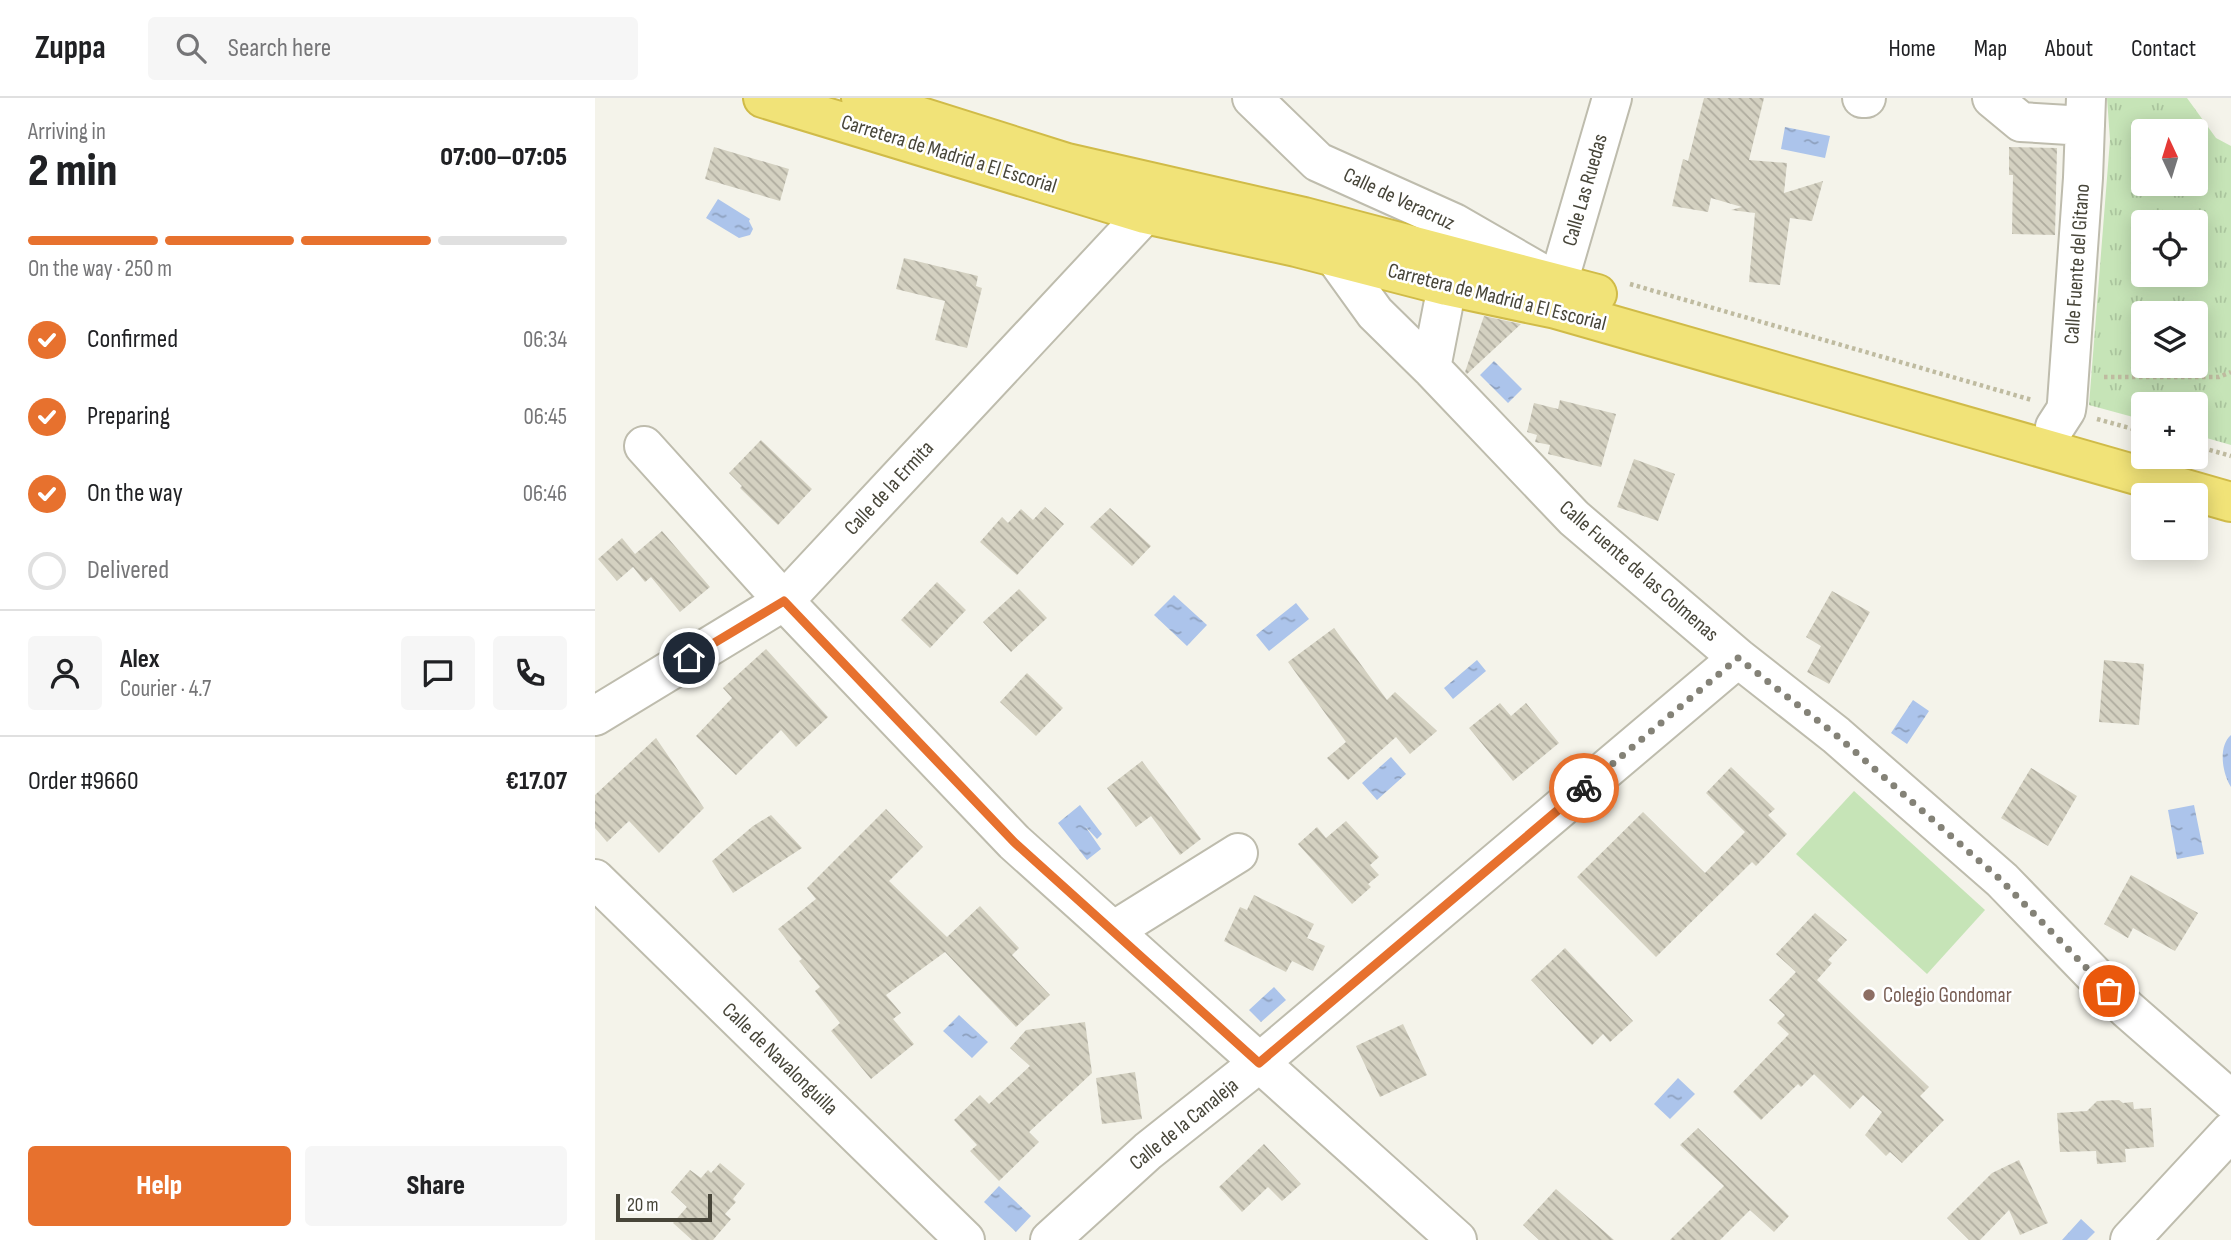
<!DOCTYPE html>
<html lang="en">
<head>
<meta charset="utf-8">
<style>
  body { margin:0; font-family:"Sofia Sans Condensed",sans-serif; background:#f6f6f6; color:#202124; height:100vh; display:flex; flex-direction:column; font-size:26px; white-space:nowrap }
  * { box-sizing:border-box; margin:0 }
  p { font-size:23px; color:#757577 }
  .icon { flex:none; width:38px; height:38px; fill:none; stroke:currentColor; stroke-width:2; stroke-linecap:round; stroke-linejoin:round }
  .map { position:relative; flex:1; overflow:hidden }
  .sheet { display:flex; flex-direction:column; background:#fff; width:595px }
  .sheet>* { flex:none }
  .needle { width:46px; rotate:356deg }
  .buttons { position:absolute; left:1536px; top:21px; display:grid; gap:14px }
  .buttons a { display:grid; place-items:center; width:77px; height:77px; border-radius:7px; background:#fff; box-shadow:0 4px 18px #0003; font-size:35px }
  .scale { position:absolute; left:21px; bottom:18px; width:96px; box-sizing:border-box; padding-left:7px; border:4px solid #474539; border-top:0; font-size:19px; line-height:24px; white-space:nowrap; color:#474539; -webkit-text-stroke:5px #fff; paint-order:stroke }
  .pin { position:absolute; display:grid; place-items:center; width:60px; height:60px; color:#fff; margin:-30px; border:4px solid #fff; border-radius:50%; box-shadow:0 2px 7px #0007 }
  .courier { position:absolute; display:grid; place-items:center; width:70px; height:70px; margin:-35px; border:5px solid #e7712e; border-radius:50%; background:#fff; color:#222; box-shadow:0 2px 9px #0007 }
  .summary em { font-style:normal; font-weight:800 }
  .summary div { display:flex; flex-direction:column-reverse }
  .summary { display:flex; align-items:center; justify-content:space-between; height:119px; padding:0 28px }
  h1 { font-size:46px; font-weight:800; line-height:52px }
  .bar { display:grid; grid-template-columns:repeat(4,1fr); gap:10px 7px; align-content:center; height:84px; padding:0 28px }
  .bar i { height:9px; border-radius:5px; background:#e0e0e0 }
  .bar .current { background:#e7712e }
  .bar p { grid-column:span 4 }
  .line { display:flex; align-items:center; gap:18px; padding:0 28px; border-top:2px solid #e0e0e0 }
  .line div { flex:1 }
  .round { display:grid; place-items:center; flex:none; width:74px; height:74px; border-radius:7px; background:#f6f6f6 }
  ol { padding:0 28px; list-style:none }
  li { display:flex; align-items:center; gap:21px; height:77px }
  li p { margin-inline-start:auto }
  li .icon { padding:7px; border-radius:50%; background:#e7712e; color:#fff; stroke-width:4 }
  li:last-child { color:#757577 }
  li i { width:38px; height:38px; border:4px solid #e0e0e0; border-radius:50% }
  .cta { display:flex; gap:14px; margin-top:auto; padding:14px 28px }
  .cta a { flex:1; height:80px; border-radius:7px; background:#e7712e; color:#fff; font-size:28px; font-weight:800; line-height:80px; text-align:center }
  .cta a+a { background:#f6f6f6; color:#202124 }
  header { display:flex; align-items:center; gap:42px; box-sizing:border-box; height:98px; padding:0 35px; background:#fff; border-bottom:2px solid #e0e0e0 }
  header strong { font-size:33px }
  nav { display:flex; gap:38px; margin-inline-start:auto; font-size:24px }
  .search { width:490px; height:63px; background:#f6f6f6; display:flex; align-items:center; gap:18px; box-sizing:border-box; padding:0 24px; border-radius:7px; color:#757577; font-size:26px }
  main { display:flex; flex:1; min-height:0 }
  .map>svg:first-child { display:block }
  .grass { fill:url(#grass-tufts); fill-rule:evenodd }
  .pitch { fill:#c6e4b7 }
  .water { fill:url(#water-ripples) }
  .building { fill:url(#building-back-hatch) }
  .lines { fill:none; stroke-linecap:round; stroke-linejoin:round }
  .minor-casing { stroke:#bebcad; stroke-width:42 }
  .highway-casing { stroke:#d0bb48; stroke-width:42 }
  .path { stroke:#bfbba0; stroke-width:4.5; stroke-dasharray:3.5 3.5; stroke-linecap:butt }
  .minor { stroke:#fff; stroke-width:38 }
  .highway { stroke:#f1e378; stroke-width:38 }
  .done { stroke:#848277; stroke-width:7; stroke-dasharray:0 12.6 }
  .route { stroke:#e7712e; stroke-width:9 }
  .education-dot { fill:#8d6e63; stroke:#fff; stroke-width:2.5 }
  .labels { text-anchor:middle; dominant-baseline:central; stroke-width:5; stroke-linejoin:round; paint-order:stroke }
  .street-label { font-size:21px; fill:#474539; stroke:#fff }
  .education-label { font-size:21px; fill:#785e54; stroke:#fff; text-anchor:start }
</style>
</head>
<body>
<header>
<strong>Zuppa</strong>
<div class="search"><svg class="icon" aria-label="search" viewBox="0 0 24 24"><circle cx="10" cy="10" r="6"/><path d="M15 15l6 6"/></svg>Search here</div>
<nav><a>Home</a><a>Map</a><a>About</a><a>Contact</a></nav>
</header>
<main>
<section class="sheet">
<div class="summary"><div><h1>2 min</h1><p>Arriving in</p></div><em>07:00–07:05</em></div>
<div class="bar"><i class="current"></i><i class="current"></i><i class="current"></i><i></i><p>On the way · 250 m</p></div>
<ol>
<li><svg class="icon" aria-label="check" viewBox="0 0 24 24"><path d="M5 12l5 5 9-10"/></svg>Confirmed<p>06:34</p></li>
<li><svg class="icon" aria-label="check" viewBox="0 0 24 24"><path d="M5 12l5 5 9-10"/></svg>Preparing<p>06:45</p></li>
<li><svg class="icon" aria-label="check" viewBox="0 0 24 24"><path d="M5 12l5 5 9-10"/></svg>On the way<p>06:46</p></li>
<li><i></i>Delivered</li>
</ol>
<div class="line" style="height:126px"><a class="round"><svg class="icon" aria-label="person" viewBox="0 0 24 24"><circle cx="12" cy="8" r="4"/><path d="M4 21q1-7 8-7t8 7"/></svg></a><div><b>Alex</b><p>Courier · 4.7</p></div><a class="round"><svg class="icon" aria-label="chat" viewBox="0 0 24 24"><path d="M4 5h16v11H9l-5 4z"/></svg></a><a class="round"><svg class="icon" aria-label="phone" viewBox="0 0 24 24"><path d="M5 4h4l2 5-3 2q2 4 5 5l2-3 5 2v4C11 20 4 13 5 4z"/></svg></a></div>
<div class="line" style="height:91px"><div>Order #9660</div><b>€17.07</b></div>
<div class="cta"><a>Help</a><a>Share</a></div>
</section>
<div class="map">
<svg width="1636" height="1142" viewBox="0 0 1636 1142">
  <defs>
    <pattern id="grass-tufts" width="24" height="20" patternUnits="userSpaceOnUse" patternTransform="scale(1.75)"><rect width="24" height="20" fill="#c6e4b7"/><path d="M3 7l-1-3M5 7V3M7 7l1-3M15 17l-1-3M17 17v-4M19 17l1-3" fill="none" stroke="#abc59e"/></pattern>
    <pattern id="water-ripples" width="26" height="14" patternUnits="userSpaceOnUse" patternTransform="scale(1.75)"><rect width="26" height="14" fill="#acc4eb"/><path d="M2 4q2-2 4 0t4 0M15 11q2-2 4 0t4 0" fill="none" stroke="#8ea1bf"/></pattern>
    <pattern id="building-back-hatch" width="6" height="6" patternUnits="userSpaceOnUse" patternTransform="scale(1.75)"><rect width="6" height="6" fill="#d4d1c1"/><path d="M-1 5l2 2M0 0l6 6M5-1l2 2" fill="none" stroke="#aeab9e"/></pattern>
  </defs>
  <rect width="100%" height="100%" fill="#f4f3ea"/>
  <path class="grass" d="M1512 0H1592L1621 40 1636 48V347L1601 337V306H1549V322L1494 307 1515 42ZM1549 33H1601V86H1549ZM1549 124H1601V177H1549ZM1549 215H1601V268H1549Z"/>
  <path class="pitch" d="M1259 693 1390 812 1332 876 1201 756Z"/>
  <path class="water" d="M1190 29 1235 38 1230 60 1186 51Z
    M123 101 155 121 154 123 158 131 155 137 144 140 111 120Z
    M899 263 927 291 913 305 885 277Z
    M579 497 612 527 592 548 559 517Z
    M701 505 714 521 674 553 661 537Z
    M882 562 891 573 858 601 849 590Z
    M1318 602 1334 613 1312 646 1296 635Z
    M1636 637V689C1627 675 1623 648 1636 637Z
    M796 659 811 676 782 702 767 685Z
    M485 707 507 736 502 741 490 728 506 751 492 762 463 725Z
    M1599 707 1609 756 1582 761 1573 712Z
    M679 889 691 902 666 924 654 912Z
    M364 917 393 944 377 960 348 933Z
    M1083 980 1100 996 1075 1021 1059 1006Z
    M404 1088 436 1118 421 1134 389 1104Z
    M1486 1121 1500 1134 1492 1142H1467Z"/>
  <path class="building" d="M1109 0H1169L1154 62 1192 65 1189 95 1228 83 1217 123 1195 120 1185 187 1154 184 1160 115 1136 112 1147 109 1116 100 1113 114 1077 108 1088 61 1093 63Z
    M119 49 194 71 185 103 110 81Z
    M1414 49 1462 50 1460 137 1417 136 1418 77H1414Z
    M309 160 383 178 381 188 387 190 372 250 340 242 350 203 301 191Z
    M889 218 926 226 872 276 870 274Z
    M965 302 1021 316 1006 369 953 356 955 347 940 344 942 337 932 334 939 305 963 311Z
    M166 342 217 391 183 427 145 390 147 388 134 375Z
    M1039 361 1080 376 1063 423 1022 409Z
    M450 409 469 426 422 477 385 444 407 419 413 425 426 411 438 422Z
    M515 410 556 448 537 468 495 429Z
    M67 433 115 489 85 514 56 479 50 484 38 469 22 483 3 461 27 440 40 456Z
    M342 484 371 512 335 550 306 522Z
    M424 491 452 520 416 554 388 524Z
    M1237 493 1275 514 1234 586 1212 574 1226 548 1211 539Z
    M739 530 792 602 800 594 842 633 815 656 801 639 753 682 732 660 751 644 693 564Z
    M171 551 233 619 201 649 186 632 141 677 101 638 137 600 128 590Z
    M1509 562 1549 566 1544 627 1504 624Z
    M432 575 468 610 441 638 405 604Z
    M905 605 916 618 931 605 964 645 918 683 874 630Z
    M61 640 109 710 64 755 34 723 12 744 0 730V697Z
    M547 663 606 741 585 757 556 718 541 729 512 690Z
    M1136 669 1180 711 1173 717 1192 736 1161 768 1157 764 1061 859 982 779 1048 714 1110 775 1150 734 1111 695Z
    M1436 670 1482 698 1453 748 1406 720Z
    M291 711 328 749 294 783 352 839 385 808 424 850 417 857 455 897 421 929 350 854 291 897 306 915 298 921 319 946 276 981 236 933 245 925 220 893 225 889 204 863 207 861 183 831 221 801 212 790Z
    M176 717 207 750 138 795 117 763 158 728Z
    M751 723 784 759 775 767 784 777 773 786 776 789 757 806 703 746 722 729 731 740Z
    M1536 777 1603 815 1580 853 1538 830 1533 840 1509 826Z
    M659 797 719 826 712 840 730 848 718 873 697 863 691 874 629 843 645 809 652 812Z
    M1220 815 1252 842 1233 862 1237 865 1222 882 1334 989 1325 998 1349 1022 1307 1065 1295 1054 1291 1058 1270 1037 1287 1014 1268 997 1255 1011 1219 976 1206 989 1203 986 1166 1022 1138 994 1194 936 1182 925 1190 917 1174 902 1201 874 1181 856Z
    M970 850 1038 923 1015 944 1008 936 997 947 936 882Z
    M490 924 497 975 434 1034 444 1044 404 1083 375 1053 382 1047 359 1022 385 997 394 1006 435 968 415 950 431 932Z
    M808 926 832 977 785 999 761 948Z
    M540 974 547 1021 507 1026 501 980Z
    M1524 1002 1528 1005 1538 1004 1539 1011 1556 1010 1559 1049 1530 1051 1531 1064 1502 1066 1501 1053 1465 1054 1462 1015 1492 1013 1502 1003Z
    M1103 1030 1194 1118 1179 1134 1155 1112 1125 1142H1075L1129 1088 1085 1047Z
    M669 1046 706 1086 687 1103 673 1089 647 1114 624 1089Z
    M1424 1062 1453 1125 1425 1137 1414 1112 1385 1142H1374L1352 1120 1397 1075Z
    M125 1065 150 1086 138 1101 141 1104 130 1116 136 1121 118 1142H97L78 1125 92 1109 76 1094 95 1072 106 1080 113 1072 116 1075Z
    M961 1091 1019 1142H944L928 1127Z"/>
  <g class="lines">
    <g class="minor-casing">
      <path id="minor" d="M657 0 723 64 859 125 963 185 1017 0
        M1267 0H1271
        M1397 0 1426 24 1490 28
        M739 158 780 215 836 270 979 420 1143 560 1241 637 1407 782 1532 911 1636 1002
        M836 270 852 188
        M1460 329 1471 312 1472 305 1488 80 1491 0
        M49 348 189 503 419 744 862 1142
        M0 618 189 503 550 116
        M0 781 370 1142
        M518 833 643 755
        M455 1142 553 1053 664 965 1143 560
        M1535 1142 1636 1033"/>
    </g>
    <g class="highway-casing">
      <path id="highway" d="M168 0 550 116 701 149 852 188 961 211 1636 404
        M266 0 472 65 709 119 1002 196"/>
    </g>
    <path class="path" d="M1035 186 1437 302
      M1509 279H1624L1636 274
      M1502 321 1549 334
      M1601 348 1636 358"/>
    <use href="#minor" class="minor"/>
    <use href="#highway" class="highway"/>
  </g>
  <g class="lines">
    <path class="done" d="M989 690 1143 560 1241 637 1406 782 1514 893"/>
    <path class="route" d="M94 560 189 503 419 744 664 965 989 690"/>
  </g>
  <circle class="education-dot" cx="1274" cy="897" r="7"/>
  <g class="labels">
    <g class="street-label">
      <text transform="translate(354 56) rotate(17)">Carretera de Madrid a El Escorial</text>
      <text transform="translate(990 92) rotate(-74)">Calle Las Ruedas</text>
      <text transform="translate(804 101) rotate(25)">Calle de Veracruz</text>
      <text transform="translate(1482 166) rotate(-86)">Calle Fuente del Gitano</text>
      <text transform="translate(902 199) rotate(14)">Carretera de Madrid a El Escorial</text>
      <text transform="translate(294 390) rotate(-47)">Calle de la Ermita</text>
      <text transform="translate(1044 473) rotate(41)">Calle Fuente de las Colmenas</text>
      <text transform="translate(185 961) rotate(44)">Calle de Navalonguilla</text>
      <text transform="translate(589 1026) rotate(-39)">Calle de la Canaleja</text>
    </g>
    <g class="education-label">
      <text x="1288" y="897">Colegio Gondomar</text>
    </g>
  </g>
</svg>
<div class="buttons">
<a><svg class="needle" viewBox="-14 -14 28 28"><path d="M0-13l5 13h-10z" fill="#e53935"/><path d="M0 13l5-13h-10z" fill="#757577"/></svg></a>
<a><svg class="icon" aria-label="locate" viewBox="0 0 24 24"><circle cx="12" cy="12" r="6"/><path d="M12 2v4M12 18v4M2 12h4M18 12h4"/></svg></a>
<a><svg class="icon" aria-label="layers" viewBox="0 0 24 24"><path d="M12 4l9 5-9 5-9-5zM3 14l9 5 9-5"/></svg></a>
<a>+</a>
<a>−</a>
</div>
<div class="scale">20 m</div>
<div class="pin" style="left:1514px;top:893px;background:#ea580c"><svg class="icon" aria-label="bag" viewBox="0 0 24 24"><path d="M5 8h14l-1 12H6zM9 8a3 3 0 0 1 6 0"/></svg></div>
<div class="pin" style="left:94px;top:560px;background:#1f2937"><svg class="icon" aria-label="home" viewBox="0 0 24 24"><path d="M3 11l9-7 9 7M6 9v11h12V9"/></svg></div>
<div class="courier" style="left:989px;top:690px"><svg class="icon" aria-label="bike" viewBox="0 0 24 24"><circle cx="6" cy="16" r="4"/><circle cx="18" cy="16" r="4"/><path d="M6 16l4-8h5l3 8M10 8l3 8H6M13 5h3"/></svg></div>
</div>
</main>
</body>
</html>
